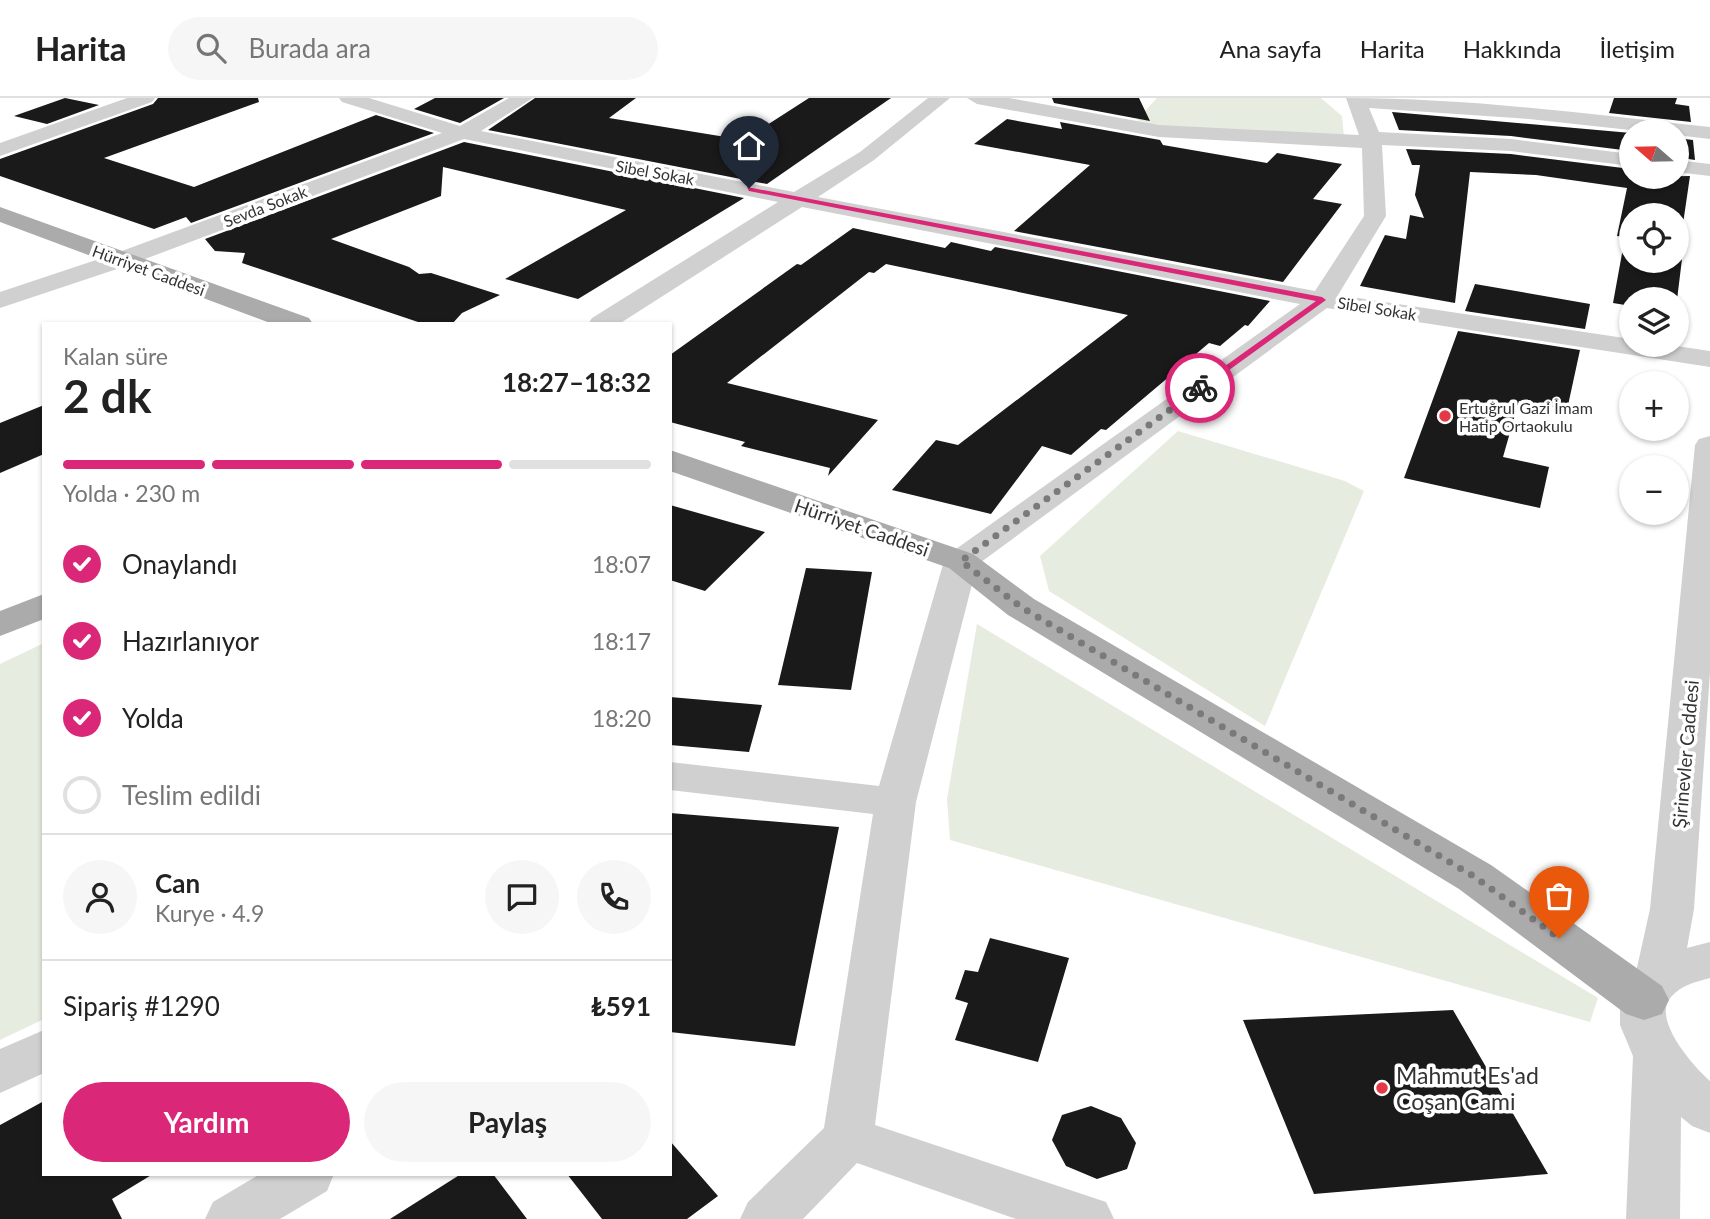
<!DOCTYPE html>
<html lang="tr">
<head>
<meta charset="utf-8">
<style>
  body { margin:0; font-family:Lato,sans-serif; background:#f6f6f6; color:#222; height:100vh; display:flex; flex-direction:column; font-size:26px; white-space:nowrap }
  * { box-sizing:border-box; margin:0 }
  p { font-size:23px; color:#767676 }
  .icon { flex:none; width:38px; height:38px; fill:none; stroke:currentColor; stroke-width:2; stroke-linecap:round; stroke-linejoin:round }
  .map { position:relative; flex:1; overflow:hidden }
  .side { position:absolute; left:42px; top:224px; width:630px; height:854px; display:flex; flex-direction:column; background:#fff; border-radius:0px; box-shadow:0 2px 5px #0004 }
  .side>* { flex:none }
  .needle { width:46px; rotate:290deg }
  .buttons { position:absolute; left:1619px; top:21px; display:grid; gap:14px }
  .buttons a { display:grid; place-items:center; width:70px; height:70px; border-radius:50%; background:#fff; box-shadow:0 2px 5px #0004; font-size:35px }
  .pin { position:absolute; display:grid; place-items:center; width:60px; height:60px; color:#fff; margin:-72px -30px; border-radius:50% 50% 50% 0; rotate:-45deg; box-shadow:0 0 7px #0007 }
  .pin .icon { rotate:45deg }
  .courier { position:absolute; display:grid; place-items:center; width:70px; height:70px; margin:-35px; border:5px solid #db2777; border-radius:50%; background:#fff; color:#222; box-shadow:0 2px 9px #0007 }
  .overview em { font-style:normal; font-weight:700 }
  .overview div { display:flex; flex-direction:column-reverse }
  .overview { display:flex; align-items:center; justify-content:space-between; height:119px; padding:0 21px }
  h1 { font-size:46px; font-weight:700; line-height:52px }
  .bar { display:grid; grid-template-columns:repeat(4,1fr); gap:10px 7px; align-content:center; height:84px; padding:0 21px }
  .bar i { height:9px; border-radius:5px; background:#e0e0e0 }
  .bar .current { background:#db2777 }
  .bar p { grid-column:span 4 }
  .line { display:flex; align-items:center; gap:18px; padding:0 21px; border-top:2px solid #e0e0e0 }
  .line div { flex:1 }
  .round { display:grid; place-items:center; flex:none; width:74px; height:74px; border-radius:37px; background:#f6f6f6 }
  ol { padding:0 21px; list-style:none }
  li { display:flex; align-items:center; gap:21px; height:77px }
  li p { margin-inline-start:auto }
  li .icon { padding:7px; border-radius:50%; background:#db2777; color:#fff; stroke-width:4 }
  li:last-child { color:#767676 }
  li i { width:38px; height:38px; border:4px solid #e0e0e0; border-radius:50% }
  .button { display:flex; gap:14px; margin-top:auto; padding:14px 21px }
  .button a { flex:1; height:80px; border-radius:42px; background:#db2777; color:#fff; font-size:28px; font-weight:700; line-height:80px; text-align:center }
  .button a+a { background:#f6f6f6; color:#222 }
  header { display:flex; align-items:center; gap:42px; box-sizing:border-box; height:98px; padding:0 35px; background:#fff; border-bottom:2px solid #e0e0e0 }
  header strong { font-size:33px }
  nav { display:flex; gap:38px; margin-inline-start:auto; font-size:24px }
  .search { width:490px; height:63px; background:#f6f6f6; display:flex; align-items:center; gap:18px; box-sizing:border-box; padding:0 24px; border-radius:38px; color:#767676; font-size:26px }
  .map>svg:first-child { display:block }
  .green { fill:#e6ecdf }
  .building { fill:#1a1a1a; fill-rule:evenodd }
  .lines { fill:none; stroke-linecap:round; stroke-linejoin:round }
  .minor { fill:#d0d0d0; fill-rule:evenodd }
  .major { fill:#ababab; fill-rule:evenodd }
  .route { fill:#db2777 }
  .done { stroke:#7a7a7a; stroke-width:7; stroke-dasharray:0 12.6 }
  .poi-dot { fill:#e63946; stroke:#fff; stroke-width:2.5 }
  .labels { text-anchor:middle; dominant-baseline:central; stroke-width:7; stroke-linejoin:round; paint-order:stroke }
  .far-street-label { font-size:16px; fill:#333; stroke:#fff }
  .far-poi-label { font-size:16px; fill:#333; stroke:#fff; text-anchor:start }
  .street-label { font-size:19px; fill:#333; stroke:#fff }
  .near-poi-label { font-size:23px; fill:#333; stroke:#fff; text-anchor:start }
</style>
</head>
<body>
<header>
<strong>Harita</strong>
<div class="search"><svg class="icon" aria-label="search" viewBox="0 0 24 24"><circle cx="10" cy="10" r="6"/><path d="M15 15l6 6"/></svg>Burada ara</div>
<nav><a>Ana sayfa</a><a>Harita</a><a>Hakkında</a><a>İletişim</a></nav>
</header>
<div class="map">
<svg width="1710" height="1121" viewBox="0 0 1710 1121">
  <rect width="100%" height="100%" fill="#fff"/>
  <path class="green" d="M1157 0H1321L1342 18 1344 39 1164 30 1137 22Z
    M1178 333 1345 383 1364 393 1265 628 1049 493 1040 458Z
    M977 526 1598 900 1590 924 950 742 947 701Z
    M44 545V921L0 942V566Z"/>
  <path class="building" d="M65 0 99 7 47 26 14 18Z
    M158 0H258L259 4 104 60 194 89 376 17 434 35 191 125 186 119 154 131 0 78V61L153 6Z
    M435 0H504L460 25 414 11Z
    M535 0H636L609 20 744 42 809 0H891L767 86 488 32Z
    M1052 0H1139L1150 23 1054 5Z
    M1614 0H1677L1675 6 1689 8 1691 24 1609 15Z
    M1392 14 1631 35V53L1511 38 1399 32Z
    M1007 21 1062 31 1060 24 1160 42 1163 47 1267 65 1277 55 1342 66 1313 101 1342 106 1283 184 1014 133 1090 67 974 46Z
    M1676 40 1693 42 1695 62 1676 59Z
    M464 44 744 100 578 201 505 181 626 112 443 69 441 98 331 141 409 169 419 176 431 175 500 197 462 215 452 226H424L242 165 245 155 215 153 205 141Z
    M1406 51 1511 56 1631 71V79L1690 78 1678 160 1682 161 1676 210V201H1631V208L1613 205 1625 139 1617 138 1627 90 1536 77 1470 74 1455 205 1360 188 1385 137 1406 141 1410 117 1424 120 1415 97 1420 67H1412ZM1631 117H1676V163H1631Z
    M853 130 945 150 951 144 991 153 995 149 1270 203 1248 228 1245 227 1220 248 1209 245 1106 332 1101 331 1071 357 1042 348 991 416 892 392 936 342 958 347 1128 217 886 166 874 175 869 174 727 285 878 322 828 378 830 370 741 348 745 344 670 324V257L797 166 801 167Z
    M1475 186 1590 206 1585 231 1465 213Z
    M1458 233 1580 252 1567 312 1519 303 1503 359 1549 369 1540 410 1404 380Z
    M44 307V356L0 375V325Z
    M670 407 765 434 705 493 670 482Z
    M806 470 872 474 851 592 778 587Z
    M670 599 762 607 749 654 670 647Z
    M670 715 839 729 795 948 670 934Z
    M990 840 1069 860 1038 964 955 942 968 905 955 901 965 872 978 874Z
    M1453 912 1548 1076 1314 1096 1243 922Z
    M44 1003V1076H153L112 1101 122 1121H0V1027Z
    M1091 1008 1121 1020 1136 1045 1127 1071 1097 1081 1066 1068 1052 1042 1062 1017Z
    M670 1043 718 1098 687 1121H602L567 1076H670Z
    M461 1076H493L527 1121H390Z"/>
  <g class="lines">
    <path class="minor" d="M127 0H155L152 4 0 58V45Z
      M339 0H369L460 28 509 0H533L481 33 794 94 860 54 928 0H950L874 62 818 99 1315 193 1364 118 1362 50 1159 39 977 6 967 0H1009L1159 27 1359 37 1346 0C1468 0 1589 16 1710 29V41L1676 37V33H1639L1529 21 1369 10 1379 34 1511 41 1631 56V68L1511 53 1382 47 1386 118 1338 197 1631 241V247H1670L1710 253V269L1327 210 977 467 916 704 875 1027 1106 1104 1114 1121H1016L857 1065 803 1121H740L748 1104 824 1030 873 716 670 692V664L879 688 944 463 949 456 1300 206 802 109 619 226H588L592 220 778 104 464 41 129 167 0 210V194L111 157 442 35 342 4Z
      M1676 62 1710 66V78L1676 74Z
      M1710 338V574L1694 811 1687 850 1710 844V880C1696 884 1681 887 1671 899 1651 921 1694 969 1710 983V1035L1692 1028 1681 1019 1680 1121H1626L1633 958 1620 927V905L1636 874 1650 811 1695 347 1699 341Z
      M44 932V975L0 995V951Z
      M260 1076H334L327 1093 280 1121H205L213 1104Z"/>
    <path class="major" d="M0 109 309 220 313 226H273L0 124Z
      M670 352 973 456 1034 501 1491 767 1662 888 1669 902 1662 916 1644 922 1626 916 1459 791 1008 517 949 470 670 373Z
      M44 496V521L0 538V513Z"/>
  </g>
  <path class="route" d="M747 89 1322 199 1326 202 1200 293 1197 288 1316 203 749 93Z"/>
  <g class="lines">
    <path class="done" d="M1200 290 961 463 1021 509 1475 779 1559 840"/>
  </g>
  <g class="poi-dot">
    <circle cx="1445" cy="318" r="7"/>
    <circle cx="1382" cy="990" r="7"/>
  </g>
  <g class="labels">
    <g class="far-street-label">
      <text transform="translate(655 74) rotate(10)">Sibel Sokak</text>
      <text transform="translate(265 108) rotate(-21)">Sevda Sokak</text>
      <text transform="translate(149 172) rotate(20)">Hürriyet Caddesi</text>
      <text transform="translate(1377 210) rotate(9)">Sibel Sokak</text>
    </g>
    <g class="far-poi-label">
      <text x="1459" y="309">Ertuğrul Gazi İmam<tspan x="1459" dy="18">Hatip Ortaokulu</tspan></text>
    </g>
    <g class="street-label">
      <text transform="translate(862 429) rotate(19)">Hürriyet Caddesi</text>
      <text transform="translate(1685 656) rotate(-85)">Şirinevler Caddesi</text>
    </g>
    <g class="near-poi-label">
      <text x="1396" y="977">Mahmut Es'ad<tspan x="1396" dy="26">Coşan Cami</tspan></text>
    </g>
  </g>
</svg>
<div class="buttons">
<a><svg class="needle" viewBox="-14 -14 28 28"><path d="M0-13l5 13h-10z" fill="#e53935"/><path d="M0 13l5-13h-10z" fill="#767676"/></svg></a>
<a><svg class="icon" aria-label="locate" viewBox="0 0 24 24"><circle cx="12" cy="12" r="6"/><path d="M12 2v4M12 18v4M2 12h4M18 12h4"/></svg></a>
<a><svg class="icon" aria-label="layers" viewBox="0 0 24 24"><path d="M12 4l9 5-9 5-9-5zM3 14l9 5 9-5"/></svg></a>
<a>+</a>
<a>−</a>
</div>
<div class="pin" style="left:1559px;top:840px;background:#ea580c"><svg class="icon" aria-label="bag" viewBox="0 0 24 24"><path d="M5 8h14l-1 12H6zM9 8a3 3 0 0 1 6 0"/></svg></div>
<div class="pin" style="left:749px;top:90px;background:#1f2937"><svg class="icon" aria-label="home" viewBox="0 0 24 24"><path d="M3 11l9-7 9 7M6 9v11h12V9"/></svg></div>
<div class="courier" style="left:1200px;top:290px"><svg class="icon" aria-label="bike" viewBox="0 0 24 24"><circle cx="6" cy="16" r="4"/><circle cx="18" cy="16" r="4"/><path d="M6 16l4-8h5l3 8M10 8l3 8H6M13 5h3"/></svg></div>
<section class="side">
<div class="overview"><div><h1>2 dk</h1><p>Kalan süre</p></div><em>18:27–18:32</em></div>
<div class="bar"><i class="current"></i><i class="current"></i><i class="current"></i><i></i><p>Yolda · 230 m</p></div>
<ol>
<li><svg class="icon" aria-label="check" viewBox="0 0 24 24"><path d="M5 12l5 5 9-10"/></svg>Onaylandı<p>18:07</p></li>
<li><svg class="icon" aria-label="check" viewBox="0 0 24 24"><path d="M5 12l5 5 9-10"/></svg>Hazırlanıyor<p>18:17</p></li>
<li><svg class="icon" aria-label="check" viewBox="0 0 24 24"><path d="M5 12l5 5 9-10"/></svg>Yolda<p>18:20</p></li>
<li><i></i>Teslim edildi</li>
</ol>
<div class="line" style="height:126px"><a class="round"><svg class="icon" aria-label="person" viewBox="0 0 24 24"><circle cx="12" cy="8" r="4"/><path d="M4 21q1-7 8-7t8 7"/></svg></a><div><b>Can</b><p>Kurye · 4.9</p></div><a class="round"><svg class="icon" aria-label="chat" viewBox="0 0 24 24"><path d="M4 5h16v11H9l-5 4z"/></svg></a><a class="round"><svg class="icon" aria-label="phone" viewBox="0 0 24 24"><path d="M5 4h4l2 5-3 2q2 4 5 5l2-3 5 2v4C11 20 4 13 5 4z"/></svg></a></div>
<div class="line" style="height:91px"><div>Sipariş #1290</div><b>₺591</b></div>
<div class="button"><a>Yardım</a><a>Paylaş</a></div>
</section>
</div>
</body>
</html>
